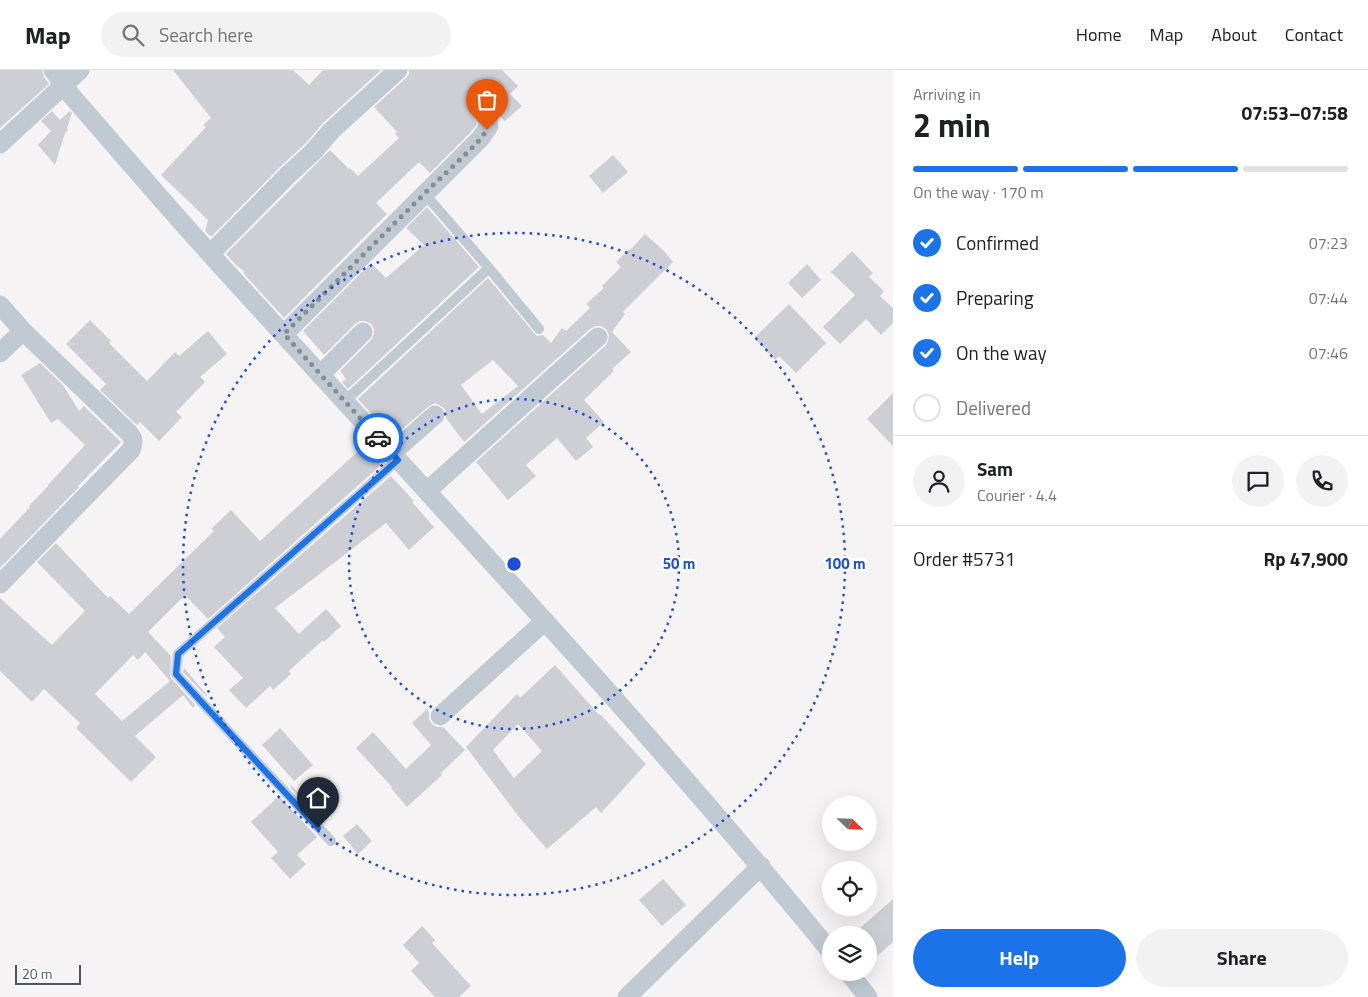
<!DOCTYPE html>
<html lang="en">
<head>
<meta charset="utf-8">
<style>
  body { margin:0; font-family:"Titillium Web",sans-serif; background:#f2f2f2; color:#202124; height:100vh; display:flex; flex-direction:column; font-size:19px; white-space:nowrap }
  * { box-sizing:border-box; margin:0 }
  p { font-size:16px; color:#757577 }
  .icon { flex:none; width:28px; height:28px; fill:none; stroke:currentColor; stroke-width:2; stroke-linecap:round; stroke-linejoin:round }
  .map { position:relative; flex:1; overflow:hidden }
  .panel { display:flex; flex-direction:column; background:#fff; width:475px }
  .panel>* { flex:none }
  .needle { width:32px; rotate:113deg }
  .controls { position:absolute; left:822px; top:726px; display:grid; gap:10px }
  .controls a { display:grid; place-items:center; width:55px; height:55px; border-radius:50%; background:#fff; box-shadow:0 5px 20px #0002; font-size:25px }
  .scale { position:absolute; left:15px; bottom:12px; width:66px; box-sizing:border-box; padding-left:5px; border:2px solid #4a5661; border-top:0; font-size:14px; line-height:18px; white-space:nowrap; color:#4a5661; -webkit-text-stroke:4px #fff; paint-order:stroke }
  .pin { position:absolute; display:grid; place-items:center; width:42px; height:42px; color:#fff; margin:-51px -21px; border-radius:50% 50% 50% 0; rotate:-45deg; box-shadow:0 0 5px #0007 }
  .pin .icon { rotate:45deg }
  .courier { position:absolute; display:grid; place-items:center; width:50px; height:50px; margin:-25px; border:4px solid #1a73e8; border-radius:50%; background:#fff; color:#222; box-shadow:0 1px 6px #0007 }
  .head em { font-style:normal; font-weight:700 }
  .head div { display:flex; flex-direction:column-reverse }
  .head { display:flex; align-items:center; justify-content:space-between; height:85px; padding:0 20px }
  h1 { font-size:32px; font-weight:700; line-height:38px }
  .bar { display:grid; grid-template-columns:repeat(4,1fr); gap:8px 5px; align-content:center; height:60px; padding:0 20px }
  .bar i { height:6px; border-radius:4px; background:#e0e0e0 }
  .bar .current { background:#1a73e8 }
  .bar p { grid-column:span 4 }
  .line { display:flex; align-items:center; gap:12px; padding:0 20px; border-top:1px solid #e0e0e0 }
  .line div { flex:1 }
  .round { display:grid; place-items:center; flex:none; width:52px; height:52px; border-radius:26px; background:#f2f2f2 }
  ol { padding:0 20px; list-style:none }
  li { display:flex; align-items:center; gap:15px; height:55px }
  li p { margin-inline-start:auto }
  li .icon { padding:5px; border-radius:50%; background:#1a73e8; color:#fff; stroke-width:4 }
  li:last-child { color:#757577 }
  li i { width:28px; height:28px; border:2px solid #e0e0e0; border-radius:50% }
  .cta { display:flex; gap:10px; margin-top:auto; padding:10px 20px }
  .cta a { flex:1; height:58px; border-radius:30px; background:#1a73e8; color:#fff; font-size:20px; font-weight:700; line-height:58px; text-align:center }
  .cta a+a { background:#f2f2f2; color:#202124 }
  header { display:flex; align-items:center; gap:30px; box-sizing:border-box; height:70px; padding:0 25px; background:#fff; border-bottom:1px solid #e0e0e0 }
  header strong { font-size:24px }
  nav { display:flex; gap:28px; margin-inline-start:auto; font-size:18px }
  .search { width:350px; height:45px; background:#f2f2f2; display:flex; align-items:center; gap:12px; box-sizing:border-box; padding:0 18px; border-radius:28px; color:#757577; font-size:19px }
  main { display:flex; flex:1; min-height:0 }
  .map>svg:first-child { display:block }
  .building { fill:#cdcfd5; fill-rule:evenodd }
  .lines { fill:none; stroke-linecap:round; stroke-linejoin:round }
  .service { stroke:#c1cad2; stroke-width:10 }
  .minor { stroke:#c1cad2; stroke-width:19 }
  .done { stroke:#868d94; stroke-width:5; stroke-dasharray:0 9 }
  .route { stroke:#1a73e8; stroke-width:6 }
  .ring { fill:none; stroke:#1d4ed8; stroke-width:2.5; stroke-dasharray:2.5 5 }
  .centre { fill:#1d4ed8; stroke:#fff; stroke-width:2.5 }
  .ring-label { font-size:15px; text-anchor:middle; font-weight:bold; fill:#1d4ed8; stroke:#fff; stroke-width:5; stroke-linejoin:round; paint-order:stroke }
</style>
</head>
<body>
<header>
<strong>Map</strong>
<div class="search"><svg class="icon" aria-label="search" viewBox="0 0 24 24"><circle cx="10" cy="10" r="6"/><path d="M15 15l6 6"/></svg>Search here</div>
<nav><a>Home</a><a>Map</a><a>About</a><a>Contact</a></nav>
</header>
<main>
<div class="map">
<svg width="893" height="927" viewBox="0 0 893 927">
  <rect width="100%" height="100%" fill="#f5f3f3"/>
  <path class="building" d="M0 0H42L44 7 49 14 0 58Z
    M173 0H293L309 15 323 0H381L323 53 306 73 280 97 211 167 205 161 208 150 161 105 206 57 203 55 211 48Z
    M409 0H502L518 16 510 24 522 36 505 51 499 45 498 46 493 39 489 35 484 34 477 36 474 40 473 45 477 54 471 62 430 103 419 92 376 133 387 144 284 248 243 203 245 202 236 195 226 184 330 80 349 99 350 98 358 106 399 68 395 64 397 62 374 37 406 8 409 4Z
    M52 41 60 50 70 41 72 43 67 58 68 60 65 63 55 95 38 75 51 61 41 51Z
    M613 85 628 102 603 123 589 106Z
    M427 137 479 197 348 319 342 312 346 309 340 301 371 270 374 264V259L371 254 365 251H360L355 254 324 285 303 261 371 193 386 208 424 175 406 158Z
    M645 164 665 182 673 192 623 242 625 244 612 262 631 282 612 299 614 301 584 330 604 352 586 368 593 377 576 391 557 368 526 395 536 406 508 430 476 392 606 275 608 271 609 265 606 259 601 256H596L590 259 464 372 446 348V342L444 338 439 335 435 333 428 337 393 367 358 329 488 208 534 263 537 266 543 265 551 273 562 258 566 261 590 238 586 234 604 218 602 216 621 197 616 192 629 179 630 180ZM493 290 518 316 482 344 461 315Z
    M852 181 873 203 869 207 884 221 880 226 893 238V253L881 265 866 249 840 274 823 257 855 225 831 202Z
    M807 194 821 210 802 228 788 213Z
    M789 234 826 273 796 303 779 286 775 290 754 268Z
    M90 250 111 271 109 273 147 311 175 282 179 286 208 261 227 284 200 307 205 312 176 342 182 347 159 371 140 352 137 355 100 320 106 314 66 274Z
    M40 293 63 315 79 341 84 336 121 372 78 416 79 417 0 498V469L30 437 29 436 48 416V415L85 375 58 349 51 353 21 305Z
    M893 323V376L867 349Z
    M367 373 379 386 376 390 381 395 208 549 185 525 148 562 171 586 170 607 195 635 193 638 183 625 135 666 156 687 131 712 76 658 80 653 44 619 32 632 0 601V528L52 575 85 541 37 492 56 473 108 528 110 526 129 544 214 461 211 459 231 440 260 471ZM145 582 170 611 122 651 95 624 133 585 138 590Z
    M391 406 414 431 412 432 434 457 409 480 386 453 275 538 299 564 326 539 341 556 324 572 323 570 289 601 291 604 273 620 270 616 246 638 229 620 243 608 214 577 225 567 217 558Z
    M555 595 599 645 600 644 646 694 601 743 596 737 547 779 519 747 466 677 517 624 520 628ZM518 654 542 681 514 708 493 680Z
    M184 598 207 625 206 626 183 602Z
    M427 639 429 642V649L432 654 437 657H443L465 680 441 703 442 705 407 737 391 718 392 717 356 678 373 662 406 699 431 675 412 653Z
    M280 658 313 695 294 711 262 675Z
    M291 715 328 757 290 717Z
    M279 726 317 767 297 785 306 794 290 809 271 788 278 782 251 752Z
    M357 754 372 771 358 784 343 766Z
    M663 809 686 835 662 856 639 830Z
    M893 829V872L869 893V865H852Z
    M422 856 435 870 432 873 471 916 459 927H435L411 901 419 893 403 875Z"/>
  <g class="lines">
    <path class="service" d="M424 123 489 198 539 259
      M345 331 489 198
      M331 771 228 661 176 604 178 584 398 390"/>
    <path class="minor" d="M53 0 57 5 63 16C113 73 162 131 213 187 421 417 635 642 831 882
      M0 74 80 0
      M210 184 288 105 314 81 331 61 398 0
      M0 235 23 261 129 363C134 369 134 373 131 380L0 514
      M284 264 480 69 489 56 488 51 484 45
      M0 283 23 261
      M320 305 363 262
      M392 383 435 345
      M427 421 598 267
      M440 646 545 551
      M848 902 868 927
      M627 927 761 796"/>
  </g>
  <g class="lines">
    <path class="done" d="M378 368 284 264 424 124 477 73 487 60"/>
    <path class="route" d="M318 758 228 661 176 604 178 584 398 390 378 368"/>
  </g>
  <g class="ring">
    <circle cx="514" cy="494" r="165"/>
    <circle cx="514" cy="494" r="331"/>
  </g>
  <circle cx="514" cy="494" r="8" class="centre"/>
  <g class="ring-label">
    <text x="679" y="499">50 m</text>
    <text x="845" y="499">100 m</text>
  </g>
</svg>
<div class="controls">
<a><svg class="needle" viewBox="-14 -14 28 28"><path d="M0-13l5 13h-10z" fill="#e53935"/><path d="M0 13l5-13h-10z" fill="#757577"/></svg></a>
<a><svg class="icon" aria-label="locate" viewBox="0 0 24 24"><circle cx="12" cy="12" r="6"/><path d="M12 2v4M12 18v4M2 12h4M18 12h4"/></svg></a>
<a><svg class="icon" aria-label="layers" viewBox="0 0 24 24"><path d="M12 4l9 5-9 5-9-5zM3 14l9 5 9-5"/></svg></a>
</div>
<div class="scale">20 m</div>
<div class="pin" style="left:487px;top:60px;background:#ea580c"><svg class="icon" aria-label="bag" viewBox="0 0 24 24"><path d="M5 8h14l-1 12H6zM9 8a3 3 0 0 1 6 0"/></svg></div>
<div class="pin" style="left:318px;top:758px;background:#1f2937"><svg class="icon" aria-label="home" viewBox="0 0 24 24"><path d="M3 11l9-7 9 7M6 9v11h12V9"/></svg></div>
<div class="courier" style="left:378px;top:368px"><svg class="icon" aria-label="car" viewBox="0 0 24 24"><path d="M5 17H2v-5l4-1 3-4h7l3 4 3 1v5h-3M9 17h6M6 11h13"/><circle cx="7" cy="17" r="2"/><circle cx="17" cy="17" r="2"/></svg></div>
</div>
<section class="panel">
<div class="head"><div><h1>2 min</h1><p>Arriving in</p></div><em>07:53–07:58</em></div>
<div class="bar"><i class="current"></i><i class="current"></i><i class="current"></i><i></i><p>On the way · 170 m</p></div>
<ol>
<li><svg class="icon" aria-label="check" viewBox="0 0 24 24"><path d="M5 12l5 5 9-10"/></svg>Confirmed<p>07:23</p></li>
<li><svg class="icon" aria-label="check" viewBox="0 0 24 24"><path d="M5 12l5 5 9-10"/></svg>Preparing<p>07:44</p></li>
<li><svg class="icon" aria-label="check" viewBox="0 0 24 24"><path d="M5 12l5 5 9-10"/></svg>On the way<p>07:46</p></li>
<li><i></i>Delivered</li>
</ol>
<div class="line" style="height:90px"><a class="round"><svg class="icon" aria-label="person" viewBox="0 0 24 24"><circle cx="12" cy="8" r="4"/><path d="M4 21q1-7 8-7t8 7"/></svg></a><div><b>Sam</b><p>Courier · 4.4</p></div><a class="round"><svg class="icon" aria-label="chat" viewBox="0 0 24 24"><path d="M4 5h16v11H9l-5 4z"/></svg></a><a class="round"><svg class="icon" aria-label="phone" viewBox="0 0 24 24"><path d="M5 4h4l2 5-3 2q2 4 5 5l2-3 5 2v4C11 20 4 13 5 4z"/></svg></a></div>
<div class="line" style="height:65px"><div>Order #5731</div><b>Rp 47,900</b></div>
<div class="cta"><a>Help</a><a>Share</a></div>
</section>
</main>
</body>
</html>
